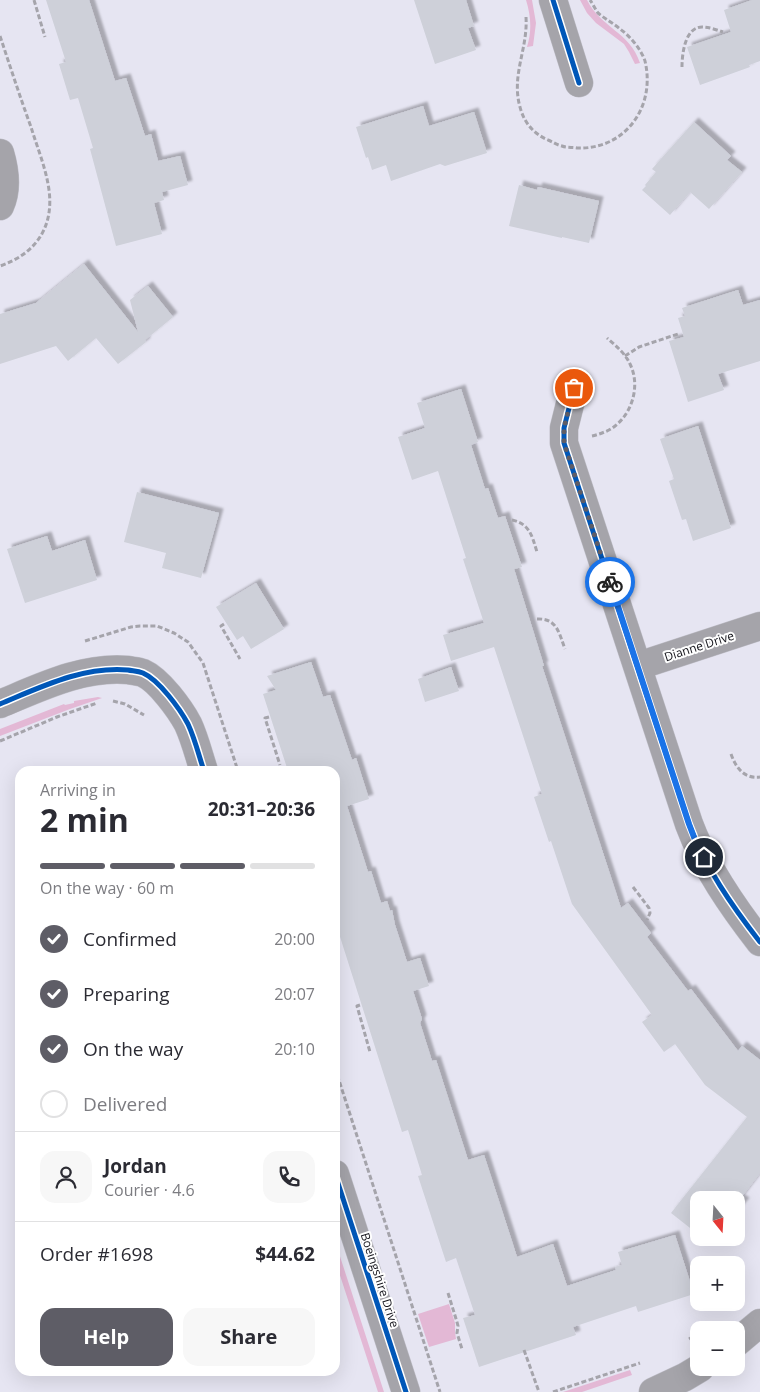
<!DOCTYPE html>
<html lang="en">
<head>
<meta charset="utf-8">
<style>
  body { margin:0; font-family:"Open Sans",sans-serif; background:#f7f7f7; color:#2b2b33; height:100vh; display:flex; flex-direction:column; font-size:19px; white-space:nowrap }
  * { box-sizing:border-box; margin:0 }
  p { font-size:16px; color:#7c7c81 }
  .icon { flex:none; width:28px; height:28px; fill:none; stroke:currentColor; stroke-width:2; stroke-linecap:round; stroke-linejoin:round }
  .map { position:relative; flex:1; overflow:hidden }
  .sheet { position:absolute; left:15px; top:766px; width:325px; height:610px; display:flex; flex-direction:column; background:#fff; border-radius:15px; box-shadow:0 5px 20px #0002 }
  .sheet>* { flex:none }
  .needle { width:32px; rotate:162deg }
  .fabs { position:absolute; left:690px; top:1191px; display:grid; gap:10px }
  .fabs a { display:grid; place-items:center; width:55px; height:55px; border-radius:10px; background:#fff; box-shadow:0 5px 20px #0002; font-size:25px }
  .pin { position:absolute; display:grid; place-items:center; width:42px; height:42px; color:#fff; margin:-21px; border:2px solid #fff; border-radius:50%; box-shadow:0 1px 5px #0007 }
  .courier { position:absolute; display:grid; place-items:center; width:50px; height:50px; margin:-25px; border:4px solid #1a73e8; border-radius:50%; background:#fff; color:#222; box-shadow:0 1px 6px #0007 }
  .head em { font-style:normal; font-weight:700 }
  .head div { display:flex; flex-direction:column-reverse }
  .head { display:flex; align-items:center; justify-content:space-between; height:85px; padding:0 25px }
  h1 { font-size:32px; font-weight:700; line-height:38px }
  .bar { display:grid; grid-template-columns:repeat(4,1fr); gap:8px 5px; align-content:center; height:60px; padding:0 25px }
  .bar i { height:6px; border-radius:4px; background:#e1e1e2 }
  .bar .active { background:#5e5d66 }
  .bar p { grid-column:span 4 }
  .line { display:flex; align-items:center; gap:12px; padding:0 25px; border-top:1px solid #e1e1e2 }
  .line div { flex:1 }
  .round { display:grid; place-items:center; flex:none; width:52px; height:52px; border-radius:15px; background:#f7f7f7 }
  ol { padding:0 25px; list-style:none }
  li { display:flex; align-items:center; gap:15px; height:55px }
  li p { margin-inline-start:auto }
  li .icon { padding:5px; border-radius:50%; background:#5e5d66; color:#fff; stroke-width:4 }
  li:last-child { color:#7c7c81 }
  li i { width:28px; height:28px; border:2px solid #e1e1e2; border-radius:50% }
  .action { display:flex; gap:10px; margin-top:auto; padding:10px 25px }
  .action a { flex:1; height:58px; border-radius:15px; background:#5e5d66; color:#fff; font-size:20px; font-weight:700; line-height:58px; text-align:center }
  .action a+a { background:#f7f7f7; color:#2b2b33 }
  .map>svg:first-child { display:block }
  .green { fill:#e3b8d5 }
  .building { fill:#ced0d9; filter:url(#shadow) }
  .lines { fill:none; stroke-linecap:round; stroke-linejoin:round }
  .minor-casing { stroke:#c1c0ca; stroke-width:29 }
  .path { stroke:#a5a4ab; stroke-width:3; stroke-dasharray:5 2.5; stroke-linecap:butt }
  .minor { stroke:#a5a4aa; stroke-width:28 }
  .cycleway-casing { stroke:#fff; stroke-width:8 }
  .cycleway { stroke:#0057b8; stroke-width:5 }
  .done { stroke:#5e5d66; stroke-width:5; stroke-dasharray:0 9 }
  .route { stroke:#1a73e8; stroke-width:6 }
  .labels { text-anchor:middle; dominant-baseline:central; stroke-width:4; stroke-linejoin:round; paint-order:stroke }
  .street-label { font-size:12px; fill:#14141b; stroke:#fff }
</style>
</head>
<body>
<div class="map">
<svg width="760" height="1392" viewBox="0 0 760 1392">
  <defs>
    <filter id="shadow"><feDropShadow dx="4.5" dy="-4.5" stdDeviation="1" flood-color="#0004"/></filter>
  </defs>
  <rect width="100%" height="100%" fill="#e6e5f2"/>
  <path class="green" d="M526 0H532L536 23 533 46 527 47C532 31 531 16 526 0Z
    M580 0H587C601 28 630 32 640 63L635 64 629 52 624 44 596 23 587 13Z
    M98 697 102 698 70 709 0 736V729L64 704 65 705 74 703V701Z
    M335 1241 384 1392H378L335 1260Z
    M449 1304 455 1323V1332L456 1339 429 1347 418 1314Z
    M630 1370 632 1375 582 1392H563Z"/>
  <path class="building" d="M46 0H89L115 81 126 78 145 136 151 134 158 161 180 156 188 185 162 192 164 200 154 203 162 234 116 246 90 149 93 148 78 98 70 100 59 64 66 62Z
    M414 0H466L474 26 468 28 476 50 435 64Z
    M752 0H760V61L749 65 750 67 700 85 687 47 731 32 724 10Z
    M423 106 429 126 474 112 487 153 445 166 440 164 391 181 386 165 372 170 368 157 366 158 356 127Z
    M694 122 731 156 727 160 742 172 709 209 690 192 670 215 642 190 646 186 645 185 656 172 652 169Z
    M519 185 537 190 538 187 599 201 589 243 562 237V238L509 226Z
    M84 264 138 332 130 300 148 286 173 317 145 340 146 342 118 364 96 338 68 361 56 346 0 364V314L36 303Z
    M738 290 743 305 760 300V361L718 374 724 390 688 402 669 341 684 337 678 318 685 316 682 308Z
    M461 389 478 442 471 445 485 489 488 488 498 518 505 516 522 567 514 569 544 666H542L621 908 628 903 651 933 647 937 688 991 691 989 738 1051 742 1046 760 1060V1173L740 1199 745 1202 736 1213V1200H699V1235L671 1213 747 1117 705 1085 675 1044 664 1052 642 1022 652 1015 572 904 551 841 549 842 534 797 542 794 494 647 451 661 443 635 484 623 463 559 466 558 438 471 412 480 398 437 425 428 417 403Z
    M698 426 731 528 693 541 686 519 682 520 669 481 674 479 660 439Z
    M137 492 219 513 201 578 162 568 166 553 124 542Z
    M47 536 52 551 85 540 97 580 25 603 7 549Z
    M256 583 284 629 251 649 243 636 237 640 216 607Z
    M311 662 323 697 330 695 352 760 356 758 369 799 347 806 368 872 371 871 381 903 387 901 390 911 392 910 395 925 407 962 420 958 429 986 413 991 422 1019 420 1023 432 1061 436 1060 468 1160 484 1155 517 1257 553 1244 567 1286 616 1270 615 1267 622 1265 618 1252 675 1235 694 1294 638 1312 636 1306 573 1327 576 1335 479 1367 463 1318 475 1315 456 1258 446 1262 418 1176 422 1175 408 1130 402 1132 335 921V771H288L263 694 276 690 267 676Z
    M451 667 459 691 425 702 418 679Z"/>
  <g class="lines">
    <g class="minor-casing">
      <path id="minor" d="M553 0 579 83
        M0 153C5 170 8 189 0 206
        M574 388 564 428V443L689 824C705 867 732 906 760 942
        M638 666 760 626
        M0 704C41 687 83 666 128 670 133 671 138 671 143 673 159 680 180 709 188 724 195 739 199 756 204 771
        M335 1174 406 1392
        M736 1343 760 1323
        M653 1392 685 1377 700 1368"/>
    </g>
    <path class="path" d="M34 0 45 37
      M526 17C528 49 511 75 520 107 524 123 534 134 548 140 553 142 557 145 562 146 567 148 572 147 577 148 625 150 656 107 645 61 641 49 630 36 620 29 613 23 605 19 598 13 595 9 593 4 590 0
      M0 36C10 66 20 97 31 127 37 147 46 168 49 190 54 228 35 254 0 266
      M682 67C682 54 685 26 703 27 709 27 717 30 723 32
      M625 356 639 347 678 334
      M592 436C597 435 602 433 607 431 630 420 642 388 630 364 625 353 616 346 607 338
      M512 520C530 524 532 536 537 552
      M537 619C557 618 559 633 565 649
      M224 624 221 626 240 659
      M85 641 131 627 140 626H157L174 633 188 642 203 663 238 771
      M113 701 125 704 144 715
      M269 717 265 718 280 765
      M0 741 57 717 97 703
      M731 754C736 768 744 779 760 777
      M633 887 649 908 650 913 647 920
      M360 1005 357 1006 370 1052
      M335 1068 440 1392
      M448 1293 457 1322 458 1326 457 1333 462 1349
      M704 1330 711 1326
      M689 1339 699 1333
      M524 1350 539 1392
      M553 1392 640 1363"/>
    <use href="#minor" class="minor"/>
    <g class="cycleway-casing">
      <path id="cycleway" d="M553 0 579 83
        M574 388 564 428V443L689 824C705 867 732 906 760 942
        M0 704C41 687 83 666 128 670 133 671 138 671 143 673 159 680 180 709 188 724 195 739 199 756 204 771
        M335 1174 406 1392"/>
    </g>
    <use href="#cycleway" class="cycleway"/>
  </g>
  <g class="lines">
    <path class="done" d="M574 388 564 428V443L610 582"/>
    <path class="route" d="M610 582 689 824 697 845 704 857"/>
  </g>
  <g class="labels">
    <g class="street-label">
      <text transform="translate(699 646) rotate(-18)">Dianne Drive</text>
      <text transform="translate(380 1280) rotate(72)">Boeingshire Drive</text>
    </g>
  </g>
</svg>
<div class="fabs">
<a><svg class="needle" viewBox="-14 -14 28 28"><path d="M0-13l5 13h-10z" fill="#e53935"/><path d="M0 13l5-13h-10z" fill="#7c7c81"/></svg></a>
<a>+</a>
<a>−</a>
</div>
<div class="pin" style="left:574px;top:388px;background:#ea580c"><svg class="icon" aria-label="bag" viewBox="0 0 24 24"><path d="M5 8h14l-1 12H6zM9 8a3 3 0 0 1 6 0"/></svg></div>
<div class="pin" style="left:704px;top:857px;background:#1f2937"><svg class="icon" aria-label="home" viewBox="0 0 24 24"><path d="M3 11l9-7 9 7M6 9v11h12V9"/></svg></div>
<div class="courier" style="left:610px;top:582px"><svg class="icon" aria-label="bike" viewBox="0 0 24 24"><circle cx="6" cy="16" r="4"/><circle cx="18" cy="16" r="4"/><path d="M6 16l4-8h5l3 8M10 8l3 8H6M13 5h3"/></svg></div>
<section class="sheet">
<div class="head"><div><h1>2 min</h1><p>Arriving in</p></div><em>20:31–20:36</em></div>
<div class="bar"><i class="active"></i><i class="active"></i><i class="active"></i><i></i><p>On the way · 60 m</p></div>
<ol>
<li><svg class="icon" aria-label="check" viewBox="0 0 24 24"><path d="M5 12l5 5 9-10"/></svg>Confirmed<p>20:00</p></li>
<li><svg class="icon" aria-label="check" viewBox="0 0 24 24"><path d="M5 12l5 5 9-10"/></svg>Preparing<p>20:07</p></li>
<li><svg class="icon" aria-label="check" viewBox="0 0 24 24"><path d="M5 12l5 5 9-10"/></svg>On the way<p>20:10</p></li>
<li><i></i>Delivered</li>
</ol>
<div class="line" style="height:90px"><a class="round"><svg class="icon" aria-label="person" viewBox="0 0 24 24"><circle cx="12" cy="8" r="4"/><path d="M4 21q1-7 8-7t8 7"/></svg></a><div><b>Jordan</b><p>Courier · 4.6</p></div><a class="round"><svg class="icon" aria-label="phone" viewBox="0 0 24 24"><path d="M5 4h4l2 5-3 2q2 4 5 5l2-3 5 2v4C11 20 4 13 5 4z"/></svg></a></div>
<div class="line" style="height:65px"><div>Order #1698</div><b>$44.62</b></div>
<div class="action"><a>Help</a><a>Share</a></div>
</section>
</div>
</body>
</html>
